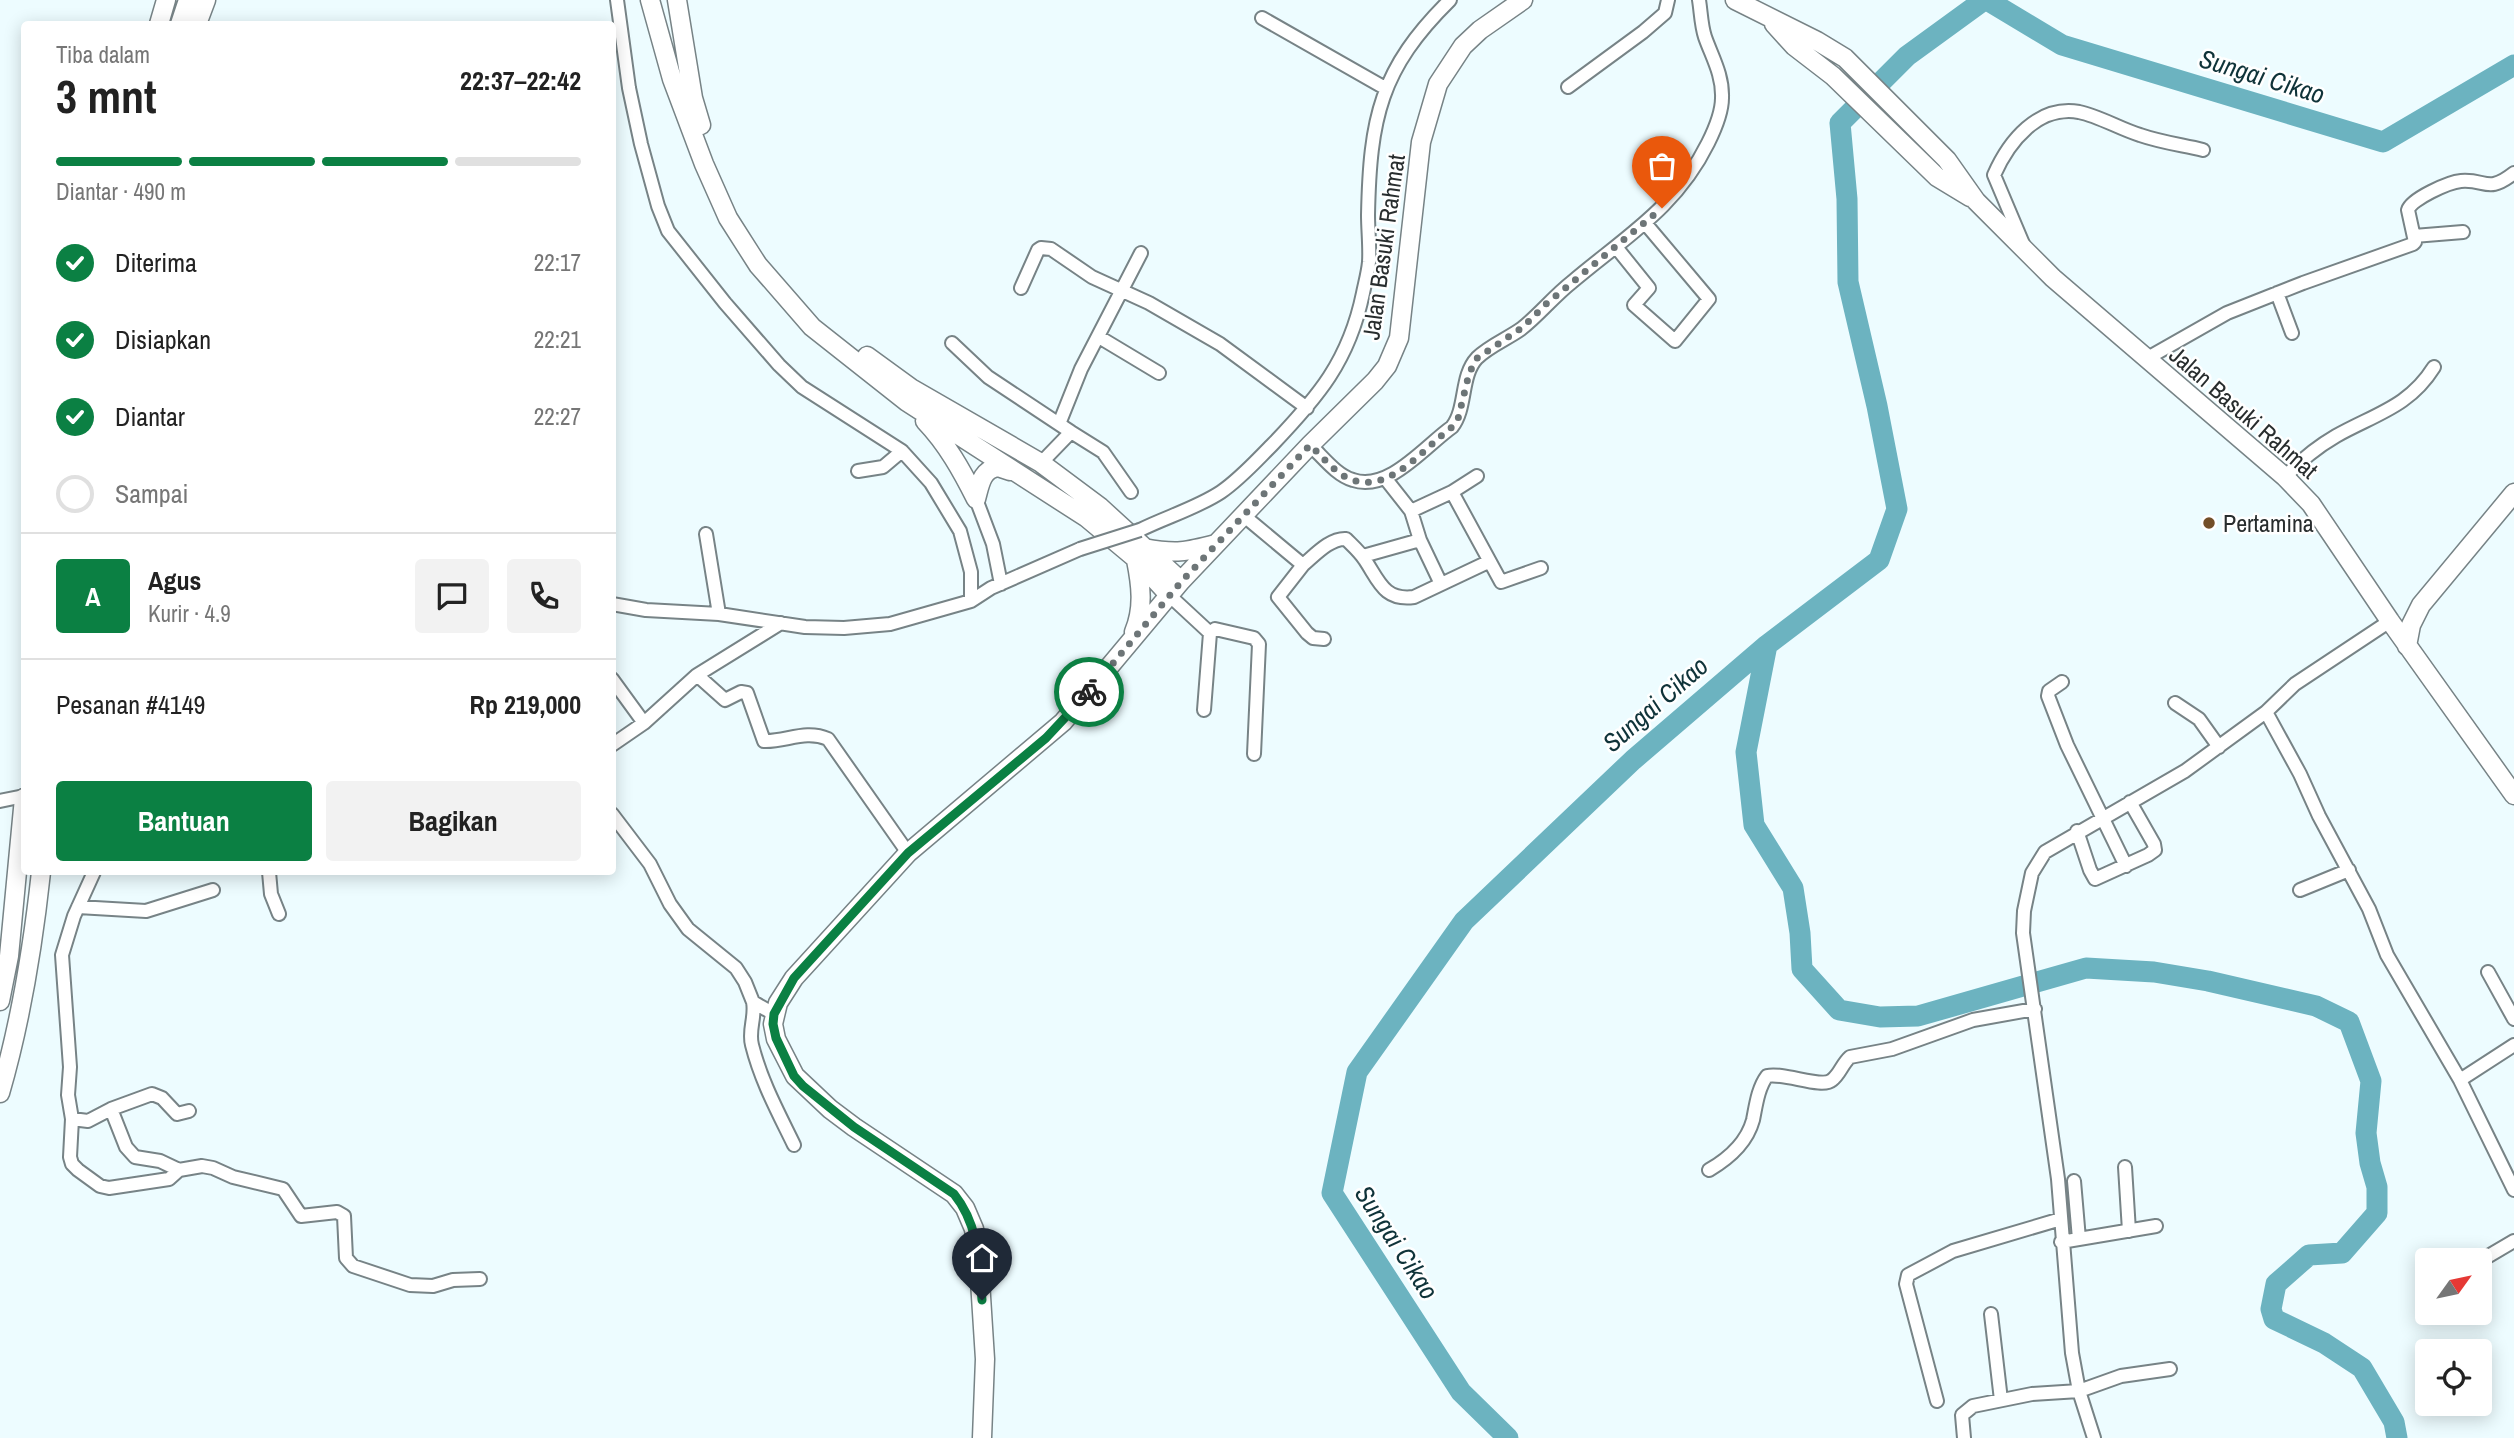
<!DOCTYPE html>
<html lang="id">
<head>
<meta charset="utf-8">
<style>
  body { margin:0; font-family:"Archivo Narrow",sans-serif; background:#f2f2f2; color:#222; height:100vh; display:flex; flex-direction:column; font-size:26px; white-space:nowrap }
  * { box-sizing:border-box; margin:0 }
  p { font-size:23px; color:#767676 }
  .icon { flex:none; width:38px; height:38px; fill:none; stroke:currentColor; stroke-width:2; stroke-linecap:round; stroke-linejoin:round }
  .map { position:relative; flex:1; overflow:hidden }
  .panel { position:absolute; left:21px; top:21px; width:595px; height:854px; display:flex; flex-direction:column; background:#fff; border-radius:7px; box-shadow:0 4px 18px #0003 }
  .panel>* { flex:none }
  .needle { width:46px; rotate:57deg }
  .fabs { position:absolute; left:2415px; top:1248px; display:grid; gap:14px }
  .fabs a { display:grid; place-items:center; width:77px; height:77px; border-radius:7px; background:#fff; box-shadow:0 4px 18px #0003; font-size:35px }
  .pin { position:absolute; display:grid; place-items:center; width:60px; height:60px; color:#fff; margin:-72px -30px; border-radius:50% 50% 50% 0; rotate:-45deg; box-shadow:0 0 7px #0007 }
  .pin .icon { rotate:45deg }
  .courier { position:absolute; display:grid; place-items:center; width:70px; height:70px; margin:-35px; border:5px solid #0b8043; border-radius:50%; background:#fff; color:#222; box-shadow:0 2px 9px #0007 }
  .headline em { font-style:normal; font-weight:700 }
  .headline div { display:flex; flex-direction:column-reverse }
  .headline { display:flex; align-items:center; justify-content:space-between; height:119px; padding:0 35px }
  h1 { font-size:46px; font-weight:700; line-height:52px }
  .bar { display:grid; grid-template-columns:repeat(4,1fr); gap:10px 7px; align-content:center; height:84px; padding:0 35px }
  .bar i { height:9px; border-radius:5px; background:#e0e0e0 }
  .bar .active { background:#0b8043 }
  .bar p { grid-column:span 4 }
  .line { display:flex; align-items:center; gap:18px; padding:0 35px; border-top:2px solid #e0e0e0 }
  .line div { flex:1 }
  .round { display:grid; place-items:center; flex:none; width:74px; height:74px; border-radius:7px; background:#f2f2f2 }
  ol { padding:0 35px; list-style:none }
  li { display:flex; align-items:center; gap:21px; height:77px }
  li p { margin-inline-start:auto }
  li .icon { padding:7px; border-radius:50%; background:#0b8043; color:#fff; stroke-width:4 }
  li:last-child { color:#767676 }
  li i { width:38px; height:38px; border:4px solid #e0e0e0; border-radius:50% }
  .primary-button { display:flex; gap:14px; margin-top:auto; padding:14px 35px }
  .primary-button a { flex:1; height:80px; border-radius:7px; background:#0b8043; color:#fff; font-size:28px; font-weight:700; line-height:80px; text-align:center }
  .primary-button a+a { background:#f2f2f2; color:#222 }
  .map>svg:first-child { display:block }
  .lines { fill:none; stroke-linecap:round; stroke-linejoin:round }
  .river { stroke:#6cb3c0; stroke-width:21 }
  .minor-casing { stroke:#778386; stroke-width:16 }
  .highway-casing { stroke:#778386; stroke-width:21 }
  .minor { stroke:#fff; stroke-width:12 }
  .highway { stroke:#fff; stroke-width:18 }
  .minor-bridge-casing { stroke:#778386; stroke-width:16; stroke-linecap:butt }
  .minor-bridge { stroke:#fff; stroke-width:12 }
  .done { stroke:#6d7577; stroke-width:7; stroke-dasharray:0 12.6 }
  .route { stroke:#0b8043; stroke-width:9 }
  .poi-dot { fill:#724e28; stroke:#fff; stroke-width:2.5 }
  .labels { text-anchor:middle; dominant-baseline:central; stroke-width:5; stroke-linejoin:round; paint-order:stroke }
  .street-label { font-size:24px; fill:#282d2e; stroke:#fff }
  .poi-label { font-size:24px; fill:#282d2e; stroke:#fff; text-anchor:start }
  .water-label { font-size:26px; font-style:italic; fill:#0f3339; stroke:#fff }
</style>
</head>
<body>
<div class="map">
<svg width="2514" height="1438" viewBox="0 0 2514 1438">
  <rect width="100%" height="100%" fill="#edfcff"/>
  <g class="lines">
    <path class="river" d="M1987 0 2062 45 2383 142 2514 65
      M1767 645 1746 752 1754 825 1793 888 1800 933 1802 969 1839 1010 1880 1017 1918 1016 2086 968 2154 972 2208 981 2316 1006 2349 1022 2371 1081 2366 1133 2370 1163 2377 1187V1213L2342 1253 2309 1255 2276 1284 2271 1309 2274 1319 2324 1343 2362 1368 2394 1422 2397 1438
      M1508 1438 1461 1392 1332 1193 1357 1072 1464 921 1633 760 1767 645 1879 560 1897 509 1877 406 1848 282 1847 199 1840 123 1907 56 1984 0"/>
    <g class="minor-casing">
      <path id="minor" d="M617 0 629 88 641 144 658 206 668 231 725 303 779 365 802 387 902 451 931 483 960 531 971 572V601
        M1262 18 1385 88
        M1568 87 1643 32 1665 13 1668 0
        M2414 236 2463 232
        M2024 246 1994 175C2009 141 2038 105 2079 112 2099 116 2120 129 2140 135 2160 142 2182 145 2203 150
        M1616 247 1649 288 1634 305 1675 341 1709 299 1645 223
        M1021 288 1038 250 1041 248 1051 249 1092 277 1149 303 1220 344 1307 408
        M2277 293 2292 333
        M1099 337 1159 373
        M952 343 988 377 1071 432 1041 463
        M2146 359 2227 313 2303 283 2413 244 2415 242 2408 210C2411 199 2449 182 2461 181 2487 179 2487 194 2514 173
        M1059 424 1081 369 1141 253
        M1071 432 1103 452 1131 492
        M1310 445C1323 457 1336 475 1353 480 1389 492 1425 446 1452 427 1467 408 1460 376 1477 358 1489 346 1507 339 1521 329 1538 316 1554 296 1572 282 1625 237 1676 208 1708 143 1715 129 1722 113 1722 98 1723 75 1712 57 1705 37 1701 25 1701 12 1699 0
        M858 471 883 467 902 451
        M2285 477C2300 461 2317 447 2336 436 2375 414 2409 407 2434 367
        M1385 478 1411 511 1452 492 1501 582 1541 568
        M1452 492 1477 476
        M976 499 993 544 1001 584
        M1411 511 1420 540 1441 584
        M1243 515 1303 565 1278 597 1307 633 1313 638 1324 639
        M1140 530C1166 517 1197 508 1221 492 1240 479 1256 461 1272 445 1318 397 1349 361 1363 293 1365 283 1368 273 1369 262 1370 247 1368 230 1368 215 1370 118 1380 69 1450 0
        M706 534 719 614
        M1363 556 1420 540
        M1303 565C1315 555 1330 538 1346 539 1353 546 1360 552 1365 560 1379 581 1384 601 1414 597L1488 562
        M1169 595 1210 633 1204 710
        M612 604 646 610 719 614 805 627 844 628 890 624 971 601 991 588 1080 549
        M2390 621 2295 684 2266 712 2300 774 2319 816 2369 909 2387 955 2460 1080 2514 1190
        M1210 633 1215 629 1254 638 1259 644 1254 754
        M697 675 781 623
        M612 679 644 723 697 675 725 700 741 692 747 693 764 741C786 742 805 729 828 739L908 853
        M2062 682 2049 691 2048 696 2067 745 2126 866
        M2175 703 2199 719 2219 747
        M612 745 644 723
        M0 801 24 796
        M612 814 650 864 670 904 688 929 736 968 745 982 753 1002 774 1014
        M2077 831 2090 870 2095 879 2148 855 2155 850 2154 844 2130 802
        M94 872 74 916 62 955 70 1067 68 1095 72 1119 70 1157 72 1164 78 1170 100 1186 109 1188 169 1179 179 1170 202 1166 213 1168 233 1177 283 1189 301 1216 337 1212 344 1216 346 1258 353 1266 410 1285 433 1286 453 1280 480 1279
        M269 872 271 894 279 914
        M2300 890 2349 870
        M78 907 146 911 213 890
        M2488 972 2514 1019
        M753 1002C756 1017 748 1030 752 1045 761 1081 778 1112 794 1145
        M2460 1080 2514 1045
        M111 1109 126 1147 135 1157 160 1161 179 1170
        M72 1119 88 1121 111 1109 152 1094 162 1098 177 1114 189 1111
        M2125 1167 2129 1231
        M1709 1170C1728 1159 1747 1142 1753 1120 1756 1105 1758 1088 1767 1076 1784 1072 1822 1089 1832 1080 1840 1074 1842 1064 1850 1057L1892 1049 1973 1020 2035 1009
        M2074 1181 2079 1239
        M2061 1242 2156 1226
        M2480 1261 2514 1241
        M1991 1314 2001 1400
        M1937 1401 1906 1284 1908 1275 1953 1251 2061 1219
        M1964 1438 1962 1415 1973 1406 2032 1394 2079 1391 2121 1376 2170 1369
        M2094 1438 2079 1391 2072 1353 2058 1179 2023 933 2024 911 2032 873 2045 852 2185 771 2266 712"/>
    </g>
    <g class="highway-casing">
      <path id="highway" d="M650 0 672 79 704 164 728 218 758 265 812 327 907 402 1087 518 1135 558 1169 595
        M677 0 693 98 701 125
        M1735 0 1817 41 1845 58 1947 160 1976 201 2053 278 2285 477 2311 504 2390 621 2514 795
        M159 24 166 0
        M180 24 188 0
        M197 24 206 0
        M1774 24 1794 46 1833 76 1937 177 1970 197
        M867 356 911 388 1041 463 1100 507 1181 581
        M925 421C947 444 962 471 976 499
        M976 499C980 485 981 470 998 467L1010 471
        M1144 548C1176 554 1186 552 1216 544
        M1134 632C1144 608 1141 585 1136 560
        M2407 646 2411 625 2421 605 2514 493
        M0 1001 9 956 24 798
        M0 1093C21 1021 33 946 41 872
        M982 1438 985 1359 979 1265 974 1229 965 1208 954 1194 854 1127 830 1109 795 1076 776 1039 773 1024 778 1003 794 978 908 853 1063 722 1181 581 1310 445 1375 381 1387 366 1399 338 1421 142 1438 84 1463 46 1480 30 1523 0"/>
    </g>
    <use href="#minor" class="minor"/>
    <use href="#highway" class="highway"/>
    <g class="minor-bridge-casing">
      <path id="minor-bridge" d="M1080 549 1140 530"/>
    </g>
    <use href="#minor-bridge" class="minor-bridge"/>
  </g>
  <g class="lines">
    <path class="done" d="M1089 692 1181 582 1310 445C1323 457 1336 475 1353 480 1391 493 1425 447 1452 427L1458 419 1469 374 1476 359 1523 327 1546 304 1662 208"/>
    <path class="route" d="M982 1300C979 1262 979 1225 954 1194L854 1127 803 1086 794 1076 776 1038 773 1024 774 1014 794 978 908 853 1046 738 1089 692"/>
  </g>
  <circle class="poi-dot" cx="2209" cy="523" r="7"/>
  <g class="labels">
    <g class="street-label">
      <text transform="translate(1383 247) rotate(-82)">Jalan Basuki Rahmat</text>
      <text transform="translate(2244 412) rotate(41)">Jalan Basuki Rahmat</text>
    </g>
    <g class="poi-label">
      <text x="2223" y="523">Pertamina</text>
    </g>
    <g class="water-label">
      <text transform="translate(2262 76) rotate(17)">Sungai Cikao</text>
      <text transform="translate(1655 704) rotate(-41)">Sungai Cikao</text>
      <text transform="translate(1397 1242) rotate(57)">Sungai Cikao</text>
    </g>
  </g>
</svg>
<div class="fabs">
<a><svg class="needle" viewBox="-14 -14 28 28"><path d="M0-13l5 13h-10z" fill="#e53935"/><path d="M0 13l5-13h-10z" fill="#767676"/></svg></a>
<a><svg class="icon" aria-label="locate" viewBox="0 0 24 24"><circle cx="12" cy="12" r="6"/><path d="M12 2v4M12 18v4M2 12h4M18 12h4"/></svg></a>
</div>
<div class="pin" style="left:1662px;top:208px;background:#ea580c"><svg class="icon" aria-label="bag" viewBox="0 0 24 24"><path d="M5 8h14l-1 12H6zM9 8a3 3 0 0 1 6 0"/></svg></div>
<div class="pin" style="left:982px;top:1300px;background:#1f2937"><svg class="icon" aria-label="home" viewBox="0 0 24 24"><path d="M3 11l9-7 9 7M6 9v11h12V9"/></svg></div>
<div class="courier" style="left:1089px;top:692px"><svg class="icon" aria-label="bike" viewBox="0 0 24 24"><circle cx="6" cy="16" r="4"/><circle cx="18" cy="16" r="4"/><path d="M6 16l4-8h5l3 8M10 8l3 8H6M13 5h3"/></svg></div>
<section class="panel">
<div class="headline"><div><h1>3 mnt</h1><p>Tiba dalam</p></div><em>22:37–22:42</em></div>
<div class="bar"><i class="active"></i><i class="active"></i><i class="active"></i><i></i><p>Diantar · 490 m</p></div>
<ol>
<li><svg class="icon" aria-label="check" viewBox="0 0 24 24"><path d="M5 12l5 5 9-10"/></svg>Diterima<p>22:17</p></li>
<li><svg class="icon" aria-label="check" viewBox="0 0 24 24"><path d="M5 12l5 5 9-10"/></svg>Disiapkan<p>22:21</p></li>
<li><svg class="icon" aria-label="check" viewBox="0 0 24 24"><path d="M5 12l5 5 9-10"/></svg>Diantar<p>22:27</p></li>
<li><i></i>Sampai</li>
</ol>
<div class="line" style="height:126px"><b class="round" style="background:#0b8043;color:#fff">A</b><div><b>Agus</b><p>Kurir · 4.9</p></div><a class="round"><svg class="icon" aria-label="chat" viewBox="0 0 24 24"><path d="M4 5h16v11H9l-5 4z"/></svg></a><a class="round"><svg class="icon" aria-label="phone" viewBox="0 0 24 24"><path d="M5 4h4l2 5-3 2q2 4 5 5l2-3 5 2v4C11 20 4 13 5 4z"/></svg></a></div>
<div class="line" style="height:91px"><div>Pesanan #4149</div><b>Rp 219,000</b></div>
<div class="primary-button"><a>Bantuan</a><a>Bagikan</a></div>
</section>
</div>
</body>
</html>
